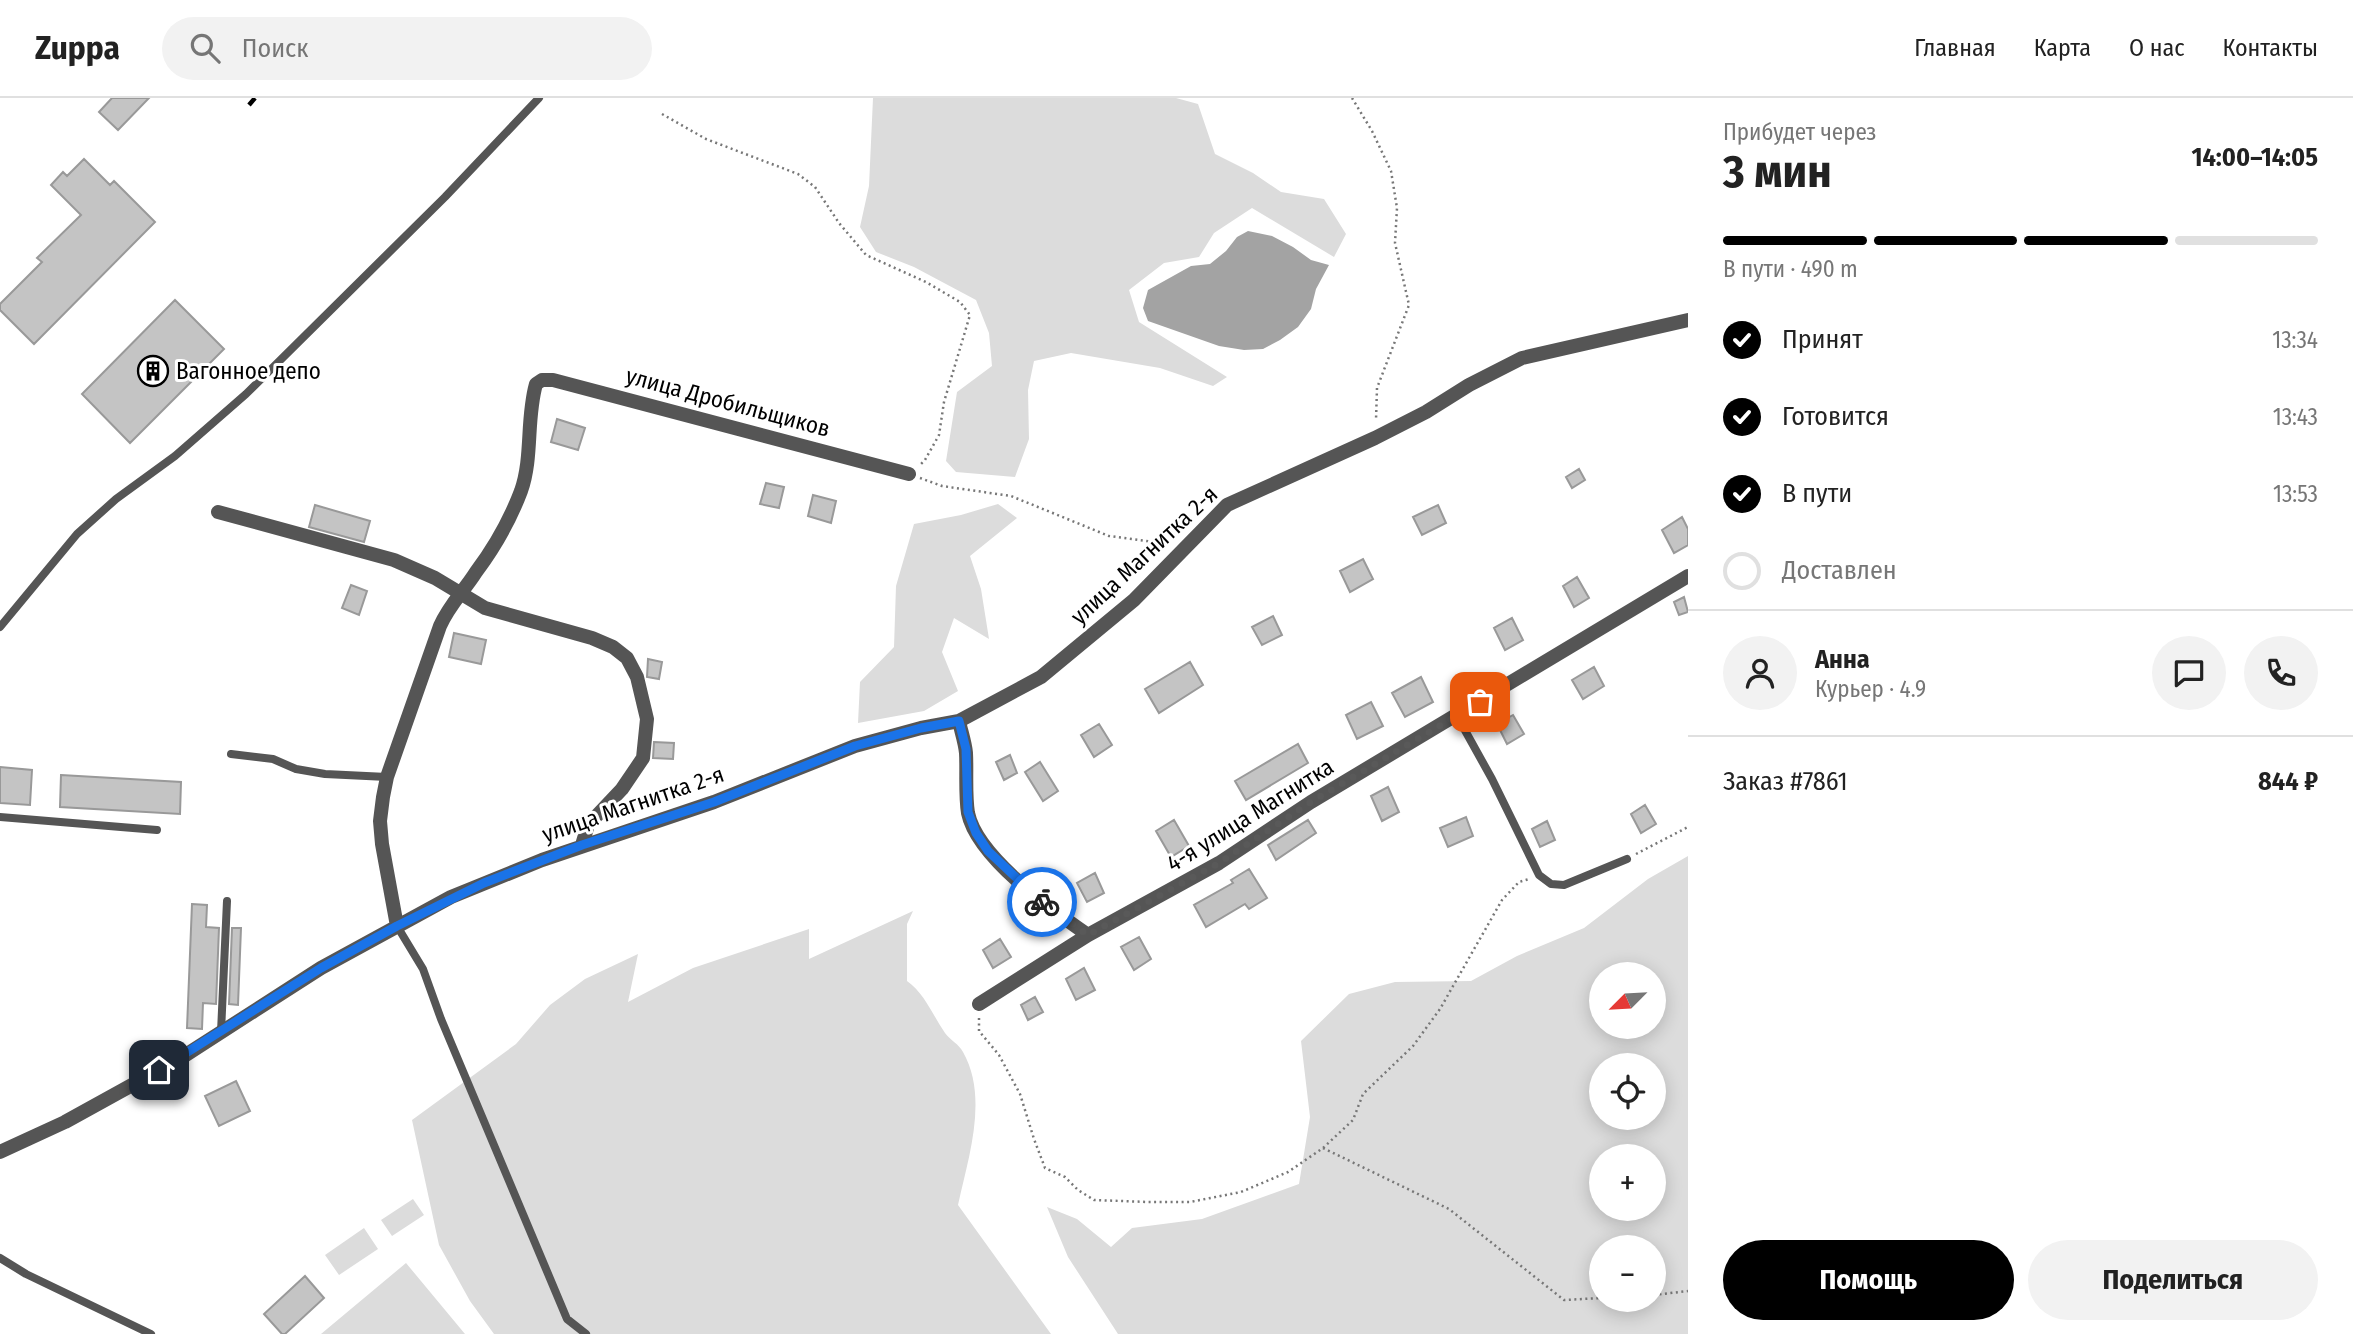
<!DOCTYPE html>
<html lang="ru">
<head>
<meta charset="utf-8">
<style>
  body { margin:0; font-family:"Fira Sans Condensed",sans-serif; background:#f2f2f2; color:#222; height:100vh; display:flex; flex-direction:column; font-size:26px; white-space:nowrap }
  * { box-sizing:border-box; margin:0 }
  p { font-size:23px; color:#767676 }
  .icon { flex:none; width:38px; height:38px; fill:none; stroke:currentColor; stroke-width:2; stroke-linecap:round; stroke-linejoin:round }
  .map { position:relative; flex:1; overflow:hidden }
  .side { display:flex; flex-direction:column; background:#fff; width:665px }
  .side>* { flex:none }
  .needle { width:46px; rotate:246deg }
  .controls { position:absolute; left:1589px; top:864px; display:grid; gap:14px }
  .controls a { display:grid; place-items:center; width:77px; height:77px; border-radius:50%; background:#fff; box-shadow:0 4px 18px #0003; font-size:35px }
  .pin { position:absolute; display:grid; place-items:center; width:60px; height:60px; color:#fff; margin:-30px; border-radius:14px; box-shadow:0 4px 10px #0006 }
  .courier { position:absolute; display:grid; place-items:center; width:70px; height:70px; margin:-35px; border:5px solid #1a73e8; border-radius:50%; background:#fff; color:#222; box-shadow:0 2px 9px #0007 }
  .headline em { font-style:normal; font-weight:700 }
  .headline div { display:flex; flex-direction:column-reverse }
  .headline { display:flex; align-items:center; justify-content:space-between; height:119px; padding:0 35px }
  h1 { font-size:46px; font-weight:700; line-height:52px }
  .bar { display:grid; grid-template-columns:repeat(4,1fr); gap:10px 7px; align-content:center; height:84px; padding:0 35px }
  .bar i { height:9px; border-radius:5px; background:#e0e0e0 }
  .bar .current { background:#000 }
  .bar p { grid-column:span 4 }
  .line { display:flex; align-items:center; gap:18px; padding:0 35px; border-top:2px solid #e0e0e0 }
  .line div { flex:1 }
  .round { display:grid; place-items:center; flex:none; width:74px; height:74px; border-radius:37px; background:#f2f2f2 }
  ol { padding:0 35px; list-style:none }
  li { display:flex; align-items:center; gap:21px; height:77px }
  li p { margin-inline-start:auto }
  li .icon { padding:7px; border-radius:50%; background:#000; color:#fff; stroke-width:4 }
  li:last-child { color:#767676 }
  li i { width:38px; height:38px; border:4px solid #e0e0e0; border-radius:50% }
  .cta { display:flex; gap:14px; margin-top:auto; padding:14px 35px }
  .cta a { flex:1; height:80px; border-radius:42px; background:#000; color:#fff; font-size:28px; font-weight:700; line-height:80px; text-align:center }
  .cta a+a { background:#f2f2f2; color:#222 }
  header { display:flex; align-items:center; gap:42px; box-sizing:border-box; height:98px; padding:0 35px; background:#fff; border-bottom:2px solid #e0e0e0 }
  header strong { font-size:33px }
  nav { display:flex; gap:38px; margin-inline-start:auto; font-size:24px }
  .search { width:490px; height:63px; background:#f2f2f2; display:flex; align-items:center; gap:18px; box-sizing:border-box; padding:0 24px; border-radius:38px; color:#767676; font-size:26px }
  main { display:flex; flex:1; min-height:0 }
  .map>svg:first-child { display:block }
  .green { fill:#dcdcdc; fill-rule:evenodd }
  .water { fill:#a3a3a3 }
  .building { fill:#c4c4c4; stroke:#999; stroke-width:2 }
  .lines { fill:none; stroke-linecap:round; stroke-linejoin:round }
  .path { stroke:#777; stroke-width:2.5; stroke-dasharray:2 3.5; stroke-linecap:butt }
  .service { stroke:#555; stroke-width:8 }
  .minor { stroke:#555; stroke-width:14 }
  .rail { stroke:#000; stroke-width:4.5; stroke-dasharray:10 3.5 2 3.5; stroke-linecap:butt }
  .done { stroke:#595959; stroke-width:7; stroke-dasharray:0 12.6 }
  .route { stroke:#1a73e8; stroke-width:9 }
  .labels { text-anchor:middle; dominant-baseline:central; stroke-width:6; stroke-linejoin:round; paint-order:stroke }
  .poi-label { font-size:23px; fill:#000; stroke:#fff; text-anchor:start }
  .street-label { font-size:23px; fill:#000; stroke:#fff }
</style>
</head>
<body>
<header>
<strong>Zuppa</strong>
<div class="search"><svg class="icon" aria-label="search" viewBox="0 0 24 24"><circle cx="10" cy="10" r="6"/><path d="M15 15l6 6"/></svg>Поиск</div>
<nav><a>Главная</a><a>Карта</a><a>О нас</a><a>Контакты</a></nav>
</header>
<main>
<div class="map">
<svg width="1688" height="1236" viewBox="0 0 1688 1236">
  <rect width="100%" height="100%" fill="#fff"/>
  <path class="green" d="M873 0H1176L1198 6 1215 56 1253 75 1281 94 1324 101 1346 136 1334 159 1252 110 1214 135 1199 159 1164 165 1129 192 1139 224 1227 279 1213 288 1160 270 1071 255 1034 263 1028 292 1029 341 1015 379 956 374 946 363 957 294 992 268 989 235 976 202 914 169 876 154 860 129 869 88Z
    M998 406 1017 420 970 458 981 491 989 541 954 520 942 554 958 593 924 613 858 625 860 584 894 549 896 488 914 426 961 417Z
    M1688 758V1236H1118L1068 1159 1047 1109 1077 1121 1111 1149 1132 1130 1202 1121 1299 1086 1310 1019 1301 943 1349 896 1395 884 1471 883 1517 858 1584 830 1648 781ZM1601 877H1654V929H1601ZM1601 968H1654V1020H1601ZM1601 1059H1654V1111H1601ZM1601 1150H1654V1202H1601Z
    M913 813 907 826V883C925 896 932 916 945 935 950 942 959 946 963 954 989 1000 968 1060 958 1107L1051 1236H494L470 1203 439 1147 412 1022 516 946 550 907 585 881 638 856 628 904 693 870 809 831V861Z
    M413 1101 424 1117 392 1138 381 1122Z
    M364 1130 378 1151 339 1177 325 1157Z
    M406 1165 465 1236H321Z"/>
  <path class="water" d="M1248 133 1272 138 1293 149 1311 162 1329 167 1316 191 1311 211 1298 229 1280 242 1263 251 1244 252 1219 248 1148 223 1143 210 1148 192 1191 168 1210 166 1226 153 1237 139Z"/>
  <path class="building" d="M112 0H149L118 32 99 14Z
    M84 61 110 87 114 83 155 124 34 246 0 212V206L42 164 37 160 81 117 51 87 63 74 67 78Z
    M175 202 224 251 130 345 82 296Z
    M557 321 585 330 578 352 551 344Z
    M1579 371 1585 382 1572 390 1566 379Z
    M766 385 784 389 779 410 760 406Z
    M813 397 836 403 831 425 808 418Z
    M315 407 370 423 364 444 309 429Z
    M1438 407 1446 425 1422 437 1413 419Z
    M1682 419 1688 431V447L1674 455 1662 432Z
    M1363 461 1373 481 1350 494 1340 473Z
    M1577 479 1589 500 1574 509 1563 488Z
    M351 487 367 493 359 517 342 510Z
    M1684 499 1688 514 1679 517 1674 504Z
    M1273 518 1282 537 1262 547 1252 529Z
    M1512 520 1523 542 1505 552 1494 530Z
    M454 535 486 542 481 566 449 559Z
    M648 561 662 564 659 581 647 579Z
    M1190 564 1203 587 1159 615 1145 591Z
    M1594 569 1604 588 1583 601 1572 582Z
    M1421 579 1433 604 1405 619 1392 595Z
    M1371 604 1383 628 1357 641 1346 617Z
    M1513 617 1524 636 1507 646 1497 626Z
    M1099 626 1112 647 1094 659 1081 637Z
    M654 644 674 645 673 661 653 660Z
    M1298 646 1308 665 1246 702 1235 683Z
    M1010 657 1017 675 1004 682 996 664Z
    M1040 664 1058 693 1043 703 1025 674Z
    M0 669 32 672 30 707 0 705Z
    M61 677 181 684 180 716 60 709Z
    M1388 689 1399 714 1382 723 1371 698Z
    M1645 707 1656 726 1641 735 1631 716Z
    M1466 719 1473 738 1448 749 1440 730Z
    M1174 722 1189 748 1171 759 1156 733Z
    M1308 722 1316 735 1276 762 1268 747Z
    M1547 723 1555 742 1540 749 1532 731Z
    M1249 771 1267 800 1249 811 1245 806 1206 829 1194 807 1233 785 1231 782Z
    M1095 775 1104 795 1087 804 1077 785Z
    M192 806 207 807 206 829 219 830 216 906 203 905 202 931 187 930Z
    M232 830H241L238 907 229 906Z
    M1139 839 1151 861 1134 872 1121 849Z
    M1000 841 1011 859 993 870 983 852Z
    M1084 870 1095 892 1076 902 1066 881Z
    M1035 899 1043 914 1028 922 1021 907Z
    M236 983 250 1013 219 1028 205 998Z
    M305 1178 324 1200 285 1236H282L264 1216Z"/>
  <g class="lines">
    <path class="path" d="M1352 0 1372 33 1391 73 1397 110 1395 145 1409 207 1377 290 1376 322
      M662 16 706 41 798 76 815 89 839 125 866 157 926 184 960 204 970 217 944 304 939 337 925 362 921 366
      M920 380 942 388 1011 398 1109 438 1169 446
      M1636 756 1688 729
      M979 920V933L999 957 1020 996 1034 1041 1045 1070 1065 1079 1078 1092 1094 1102 1148 1104H1190L1241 1094 1288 1074 1323 1050 1353 1022 1363 996 1413 948 1440 911 1502 802 1519 784 1529 781
      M1323 1050 1449 1111 1564 1202 1601 1200
      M1654 1197 1688 1193"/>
    <path class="service" d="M0 529 77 436 116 401 175 358 246 296 445 99 539 0
      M1457 618 1492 681 1539 777 1551 786 1564 787 1627 761
      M231 656 273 661 296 671 325 676 387 679
      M0 719 157 732
      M397 828 423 871 441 921 567 1221 586 1236
      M221 934 227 803
      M0 1160 26 1176 151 1236"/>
    <path class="minor" d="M218 414 394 462 435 480 485 510 592 540 613 549 627 560 637 579 647 621 643 660 622 691 588 727 582 747
      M959 623C961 633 965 644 966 655 967 674 965 696 968 715 977 759 1052 812 1088 837
      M397 828 382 746 380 723 383 699 387 679 440 528C449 507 464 493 476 474 494 450 510 422 521 393 533 359 526 321 536 286L542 282H553L909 376
      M979 906 1088 837 1219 765 1311 704 1688 478
      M0 1054 65 1024 181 960 321 870 451 799 542 762 714 704 855 648 921 630 959 623 1041 579 1134 502 1227 407 1375 340 1426 314 1469 287 1522 260 1688 222"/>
    <path class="rail" d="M249 7 255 0"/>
  </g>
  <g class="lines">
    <path class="done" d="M1042 804 1088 837 1219 765 1311 704 1480 604"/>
    <path class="route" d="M159 972 321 870 397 828 484 785 582 747 714 704 855 648 921 630 959 623 966 651 968 714 976 735 988 753 1042 804"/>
  </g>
  <defs>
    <g id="building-ring" transform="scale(1.575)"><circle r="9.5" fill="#fff" stroke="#000" stroke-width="1.5"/><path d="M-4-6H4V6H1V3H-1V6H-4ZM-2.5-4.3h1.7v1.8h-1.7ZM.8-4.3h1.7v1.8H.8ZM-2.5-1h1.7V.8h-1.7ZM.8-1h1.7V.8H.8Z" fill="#000"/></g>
  </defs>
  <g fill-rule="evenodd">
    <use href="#building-ring" x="153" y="273"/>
  </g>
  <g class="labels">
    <g class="poi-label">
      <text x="176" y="273">Вагонное депо</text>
    </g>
    <g class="street-label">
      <text transform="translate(728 304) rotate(15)">улица Дробильщиков</text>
      <text transform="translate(1144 457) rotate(-43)">улица Магнитка 2-я</text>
      <text transform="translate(633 706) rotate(-19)">улица Магнитка 2-я</text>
      <text transform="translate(1250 717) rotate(-32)">4-я улица Магнитка</text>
    </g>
  </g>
</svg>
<div class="controls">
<a><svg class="needle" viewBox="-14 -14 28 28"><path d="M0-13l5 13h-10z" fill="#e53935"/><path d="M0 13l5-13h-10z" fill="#767676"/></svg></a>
<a><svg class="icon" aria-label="locate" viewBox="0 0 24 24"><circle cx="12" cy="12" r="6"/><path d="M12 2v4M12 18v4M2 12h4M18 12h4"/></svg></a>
<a>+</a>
<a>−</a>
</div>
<div class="pin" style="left:1480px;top:604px;background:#ea580c"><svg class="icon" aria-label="bag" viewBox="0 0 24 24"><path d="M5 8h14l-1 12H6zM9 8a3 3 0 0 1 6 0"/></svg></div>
<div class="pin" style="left:159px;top:972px;background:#1f2937"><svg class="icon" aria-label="home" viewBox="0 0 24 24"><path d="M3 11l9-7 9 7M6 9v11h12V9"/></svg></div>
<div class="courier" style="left:1042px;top:804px"><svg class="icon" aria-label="bike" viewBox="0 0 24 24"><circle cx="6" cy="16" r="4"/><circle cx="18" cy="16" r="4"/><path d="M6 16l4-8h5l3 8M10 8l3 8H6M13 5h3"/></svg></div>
</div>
<section class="side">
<div class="headline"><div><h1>3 мин</h1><p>Прибудет через</p></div><em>14:00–14:05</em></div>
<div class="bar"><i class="current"></i><i class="current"></i><i class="current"></i><i></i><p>В пути · 490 m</p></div>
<ol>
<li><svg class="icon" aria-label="check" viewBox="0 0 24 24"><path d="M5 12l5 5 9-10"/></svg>Принят<p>13:34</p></li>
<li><svg class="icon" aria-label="check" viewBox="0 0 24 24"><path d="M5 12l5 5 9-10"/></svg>Готовится<p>13:43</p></li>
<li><svg class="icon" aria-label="check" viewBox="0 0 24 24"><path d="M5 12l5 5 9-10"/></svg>В пути<p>13:53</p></li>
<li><i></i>Доставлен</li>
</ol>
<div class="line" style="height:126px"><a class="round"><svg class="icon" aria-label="person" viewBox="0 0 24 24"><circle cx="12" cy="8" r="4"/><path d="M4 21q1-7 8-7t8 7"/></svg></a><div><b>Анна</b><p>Курьер · 4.9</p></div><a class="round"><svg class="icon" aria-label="chat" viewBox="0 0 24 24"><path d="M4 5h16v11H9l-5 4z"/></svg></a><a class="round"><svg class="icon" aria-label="phone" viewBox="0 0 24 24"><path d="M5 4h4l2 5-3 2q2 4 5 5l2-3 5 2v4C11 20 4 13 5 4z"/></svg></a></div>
<div class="line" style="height:91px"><div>Заказ #7861</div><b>844 ₽</b></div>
<div class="cta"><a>Помощь</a><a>Поделиться</a></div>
</section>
</main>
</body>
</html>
